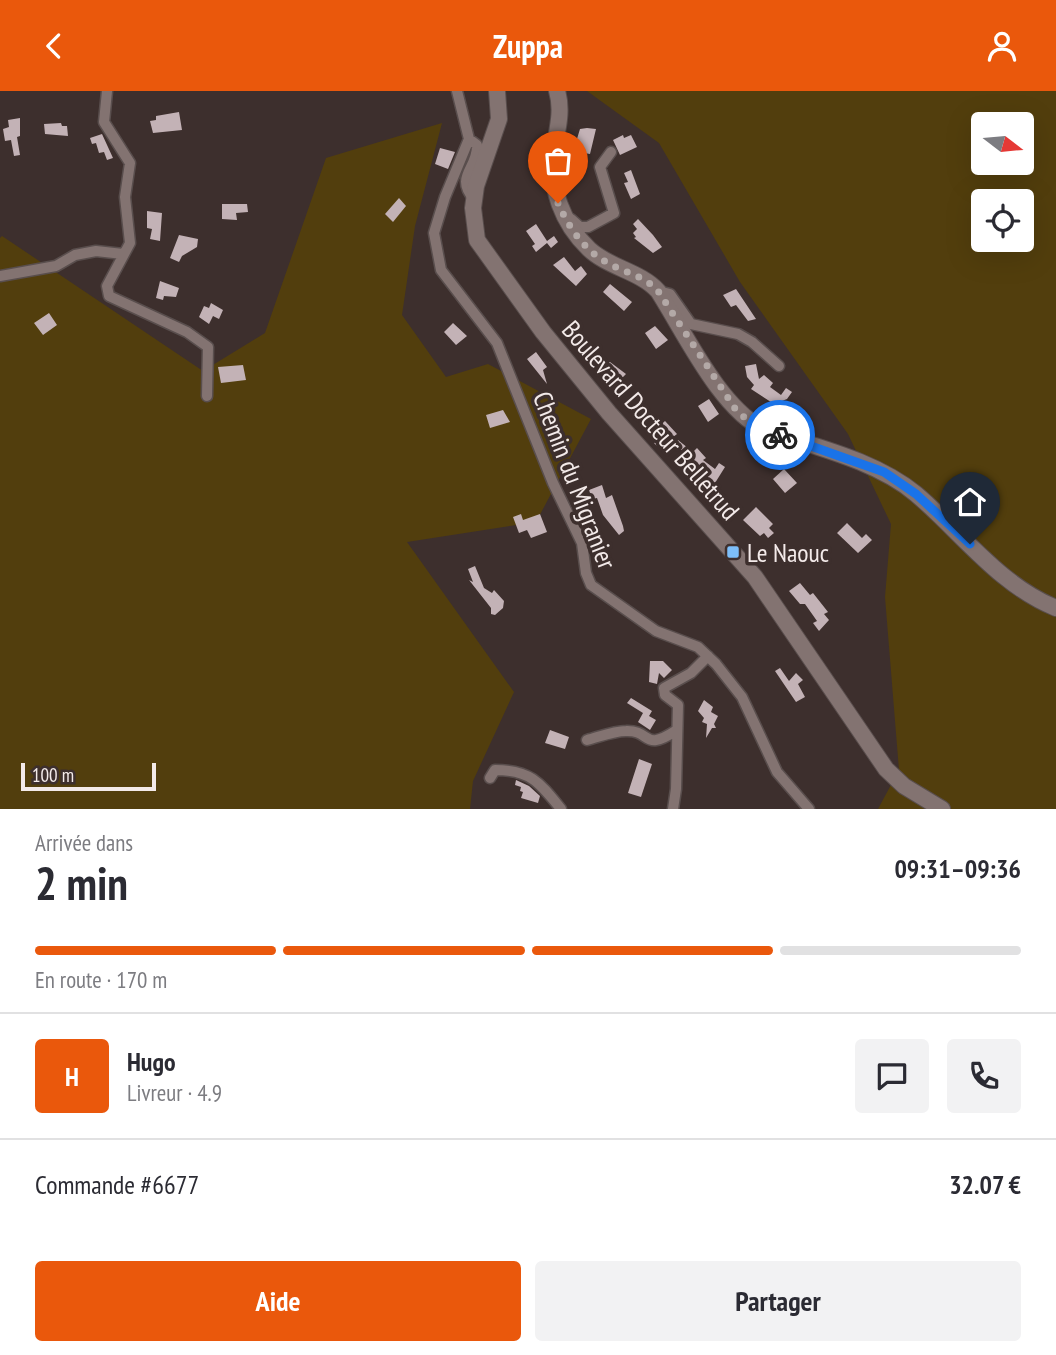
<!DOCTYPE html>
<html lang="fr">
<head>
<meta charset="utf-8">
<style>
  body { margin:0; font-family:"PT Sans Narrow",sans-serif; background:#f2f2f3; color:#2b2b33; height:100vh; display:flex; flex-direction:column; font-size:26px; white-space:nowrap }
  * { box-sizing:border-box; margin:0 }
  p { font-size:23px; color:#7c7c81 }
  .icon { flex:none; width:38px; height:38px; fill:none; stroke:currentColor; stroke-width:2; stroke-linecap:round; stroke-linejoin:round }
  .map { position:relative; height:718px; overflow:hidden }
  .details { display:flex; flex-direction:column; background:#fff; flex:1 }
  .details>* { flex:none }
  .needle { width:46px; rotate:106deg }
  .fabs { position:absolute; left:971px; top:21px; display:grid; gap:14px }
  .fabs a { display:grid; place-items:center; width:63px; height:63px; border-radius:7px; background:#fff; box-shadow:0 7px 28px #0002; font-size:35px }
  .scale { position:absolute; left:21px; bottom:18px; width:135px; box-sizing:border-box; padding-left:7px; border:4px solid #f3eae9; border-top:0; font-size:19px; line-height:24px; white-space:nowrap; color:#f3eae9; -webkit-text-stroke:5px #3d2f2d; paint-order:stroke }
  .pin { position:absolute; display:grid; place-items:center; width:60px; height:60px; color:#fff; margin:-72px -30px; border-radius:50% 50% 50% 0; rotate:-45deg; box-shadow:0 0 7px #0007 }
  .pin .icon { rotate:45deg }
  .courier { position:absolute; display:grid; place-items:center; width:70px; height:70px; margin:-35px; border:5px solid #1a73e8; border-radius:50%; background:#fff; color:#222; box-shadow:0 2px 9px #0007 }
  .summary em { font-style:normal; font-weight:800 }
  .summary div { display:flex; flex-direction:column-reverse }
  .summary { display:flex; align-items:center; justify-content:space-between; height:119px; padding:0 35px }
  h1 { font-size:46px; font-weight:800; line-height:52px }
  .bar { display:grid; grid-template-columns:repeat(4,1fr); gap:10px 7px; align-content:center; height:84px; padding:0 35px }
  .bar i { height:9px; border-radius:5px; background:#e1e1e2 }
  .bar .current { background:#ea580c }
  .bar p { grid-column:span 4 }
  .line { display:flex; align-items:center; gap:18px; padding:0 35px; border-top:2px solid #e1e1e2 }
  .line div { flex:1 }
  .round { display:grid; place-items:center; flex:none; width:74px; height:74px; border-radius:7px; background:#f2f2f3 }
  .cta { display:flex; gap:14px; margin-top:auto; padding:14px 35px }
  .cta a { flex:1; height:80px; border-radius:7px; background:#ea580c; color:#fff; font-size:28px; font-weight:800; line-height:80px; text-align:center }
  .cta a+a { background:#f2f2f3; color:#2b2b33 }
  header { display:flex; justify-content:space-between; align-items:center; height:91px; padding:0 35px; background:#ea580c; color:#fff; font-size:32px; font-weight:800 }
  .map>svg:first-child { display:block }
  .green { fill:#523e0d; fill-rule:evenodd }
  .building { fill:#c3b2b6 }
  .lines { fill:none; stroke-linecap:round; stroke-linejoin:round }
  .street-casing { stroke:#594e4d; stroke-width:13 }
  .secondary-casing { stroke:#594e4d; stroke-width:18 }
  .street { stroke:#837371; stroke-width:10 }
  .secondary { stroke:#837371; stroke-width:16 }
  .done { stroke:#b3a9a7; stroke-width:7; stroke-dasharray:0 12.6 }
  .route { stroke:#1a73e8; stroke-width:9 }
  .poi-dot { fill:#7dbef9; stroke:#3d2f2d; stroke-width:2.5 }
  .labels { text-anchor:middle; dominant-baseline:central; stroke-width:7; stroke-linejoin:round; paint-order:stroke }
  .street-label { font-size:26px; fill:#f3eae9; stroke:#3d2f2d }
  .poi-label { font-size:26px; fill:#f3eae9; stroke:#3d2f2d; text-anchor:start }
</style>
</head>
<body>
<header><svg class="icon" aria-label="back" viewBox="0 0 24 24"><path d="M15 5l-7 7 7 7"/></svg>Zuppa<svg class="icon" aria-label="person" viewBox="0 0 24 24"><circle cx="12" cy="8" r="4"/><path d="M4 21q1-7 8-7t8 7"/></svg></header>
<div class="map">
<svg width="1056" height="718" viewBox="0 0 1056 718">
  <rect width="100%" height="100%" fill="#3d2f2d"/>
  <path class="green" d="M587 0H1056V718H878L899 679 885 506 891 433 848 343 740 191 659 52ZM984 33H1022V72H984ZM984 110H1022V149H984Z
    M442 32 415 135 402 224 446 286 488 273 591 328 536 431 407 451 514 601 473 690 470 718H0V147L2 145 203 280 265 242 326 67Z"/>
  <path class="building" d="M179 21 182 39 153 42 150 30 156 29V25Z
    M20 27V45L17 46 20 64 14 65 11 49 5 50 3 38 9 36 8 29Z
    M61 32 62 35H67L68 45 45 43 44 33Z
    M587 37 596 38 590 63 578 61 580 52 576 51 580 38Z
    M102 43 113 67 107 69 104 61 99 62 96 52 92 53 90 47Z
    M623 44 624 47 631 44 637 56 620 64 613 49Z
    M440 57 455 61 448 78 435 73Z
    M631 79 640 103 631 108 624 92 628 91 624 82Z
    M399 107 406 115 393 131 385 123Z
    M222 113H247L248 121 236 122 237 129 222 128Z
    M147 120 162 122 160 150 150 148 152 138 147 137Z
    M638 128 653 144 662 156 653 162 634 147 636 146 633 142 637 138 633 133Z
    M536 133 547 150 554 145 558 151 551 157 547 152 536 161 532 155 535 153 526 140Z
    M179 144 198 148 197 156 182 165 179 171 170 167Z
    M564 166 575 180 581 175 587 183 576 195 553 174Z
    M160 190 179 197 176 206 164 205 163 209 156 207Z
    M610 193 632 211 624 220 603 201Z
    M736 198 756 228 748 230 736 214 731 216 723 204Z
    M211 212 223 219 219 228 213 225 209 233 199 226 204 215 209 217Z
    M49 222 57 234 43 244 34 232Z
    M453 232 467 245 456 254 444 241Z
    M655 235 668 249 656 258 645 242Z
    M536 261 547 276 543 279 547 293 527 268Z
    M610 271 626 283 615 294 600 280Z
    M756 273 759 288 764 284 773 292 770 296 781 304 786 297 792 301 787 308 774 313 751 298 754 294 747 286 745 275Z
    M243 274 246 289 221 292 218 276Z
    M709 308 719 323 708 331 698 315Z
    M503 319 510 331 490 337 486 324Z
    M665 330 677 343 659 357 654 352 660 347 656 338Z
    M678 349 693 361 697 357 706 367 703 369 715 378 719 372 725 376 710 400 703 395 708 389 698 382 701 380 675 352Z
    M784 378 797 392 785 402 773 388Z
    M602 394 606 407 612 404 623 435 624 440 619 444 603 424 597 407 592 408 589 399Z
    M756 416 773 433 769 437 774 442 768 447 764 442 760 445 743 429Z
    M521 423 523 429 540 423 547 441 531 447 527 439 519 442 513 426Z
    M847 432 862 447 866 443 872 449 858 462 837 442Z
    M475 475 484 497 492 502 494 499 504 510 503 517 495 524 491 523V517L469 489 473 491 468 478Z
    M800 492 810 504 813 502 828 521 824 523 829 529 819 540 813 532 817 530 805 513H800L789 500Z
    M650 570H663L672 579 664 587 659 582 657 593 649 591Z
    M780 577 789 590 796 582 803 589 798 593 805 606 796 611 775 580Z
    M631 607 652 620 649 625 656 629 650 639 638 631 643 622 627 612Z
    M704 609 713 616 711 621 718 625 714 633 716 637H712L706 647 707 633 702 631 704 627 698 620Z
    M550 639 569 646 565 658 545 652Z
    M639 668 652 673 641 706 628 702Z
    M516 689 529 695 540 705 538 712 521 707 523 701 520 700 521 696 515 694Z"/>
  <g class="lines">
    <g class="street-casing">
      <path id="street" d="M107 0 104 31 130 72 125 106 130 152 107 195 109 205 187 241 208 256 207 305
        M457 0 469 48 477 54C478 78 454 85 474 108
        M469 48 445 106 434 142 441 179 497 252 553 392 582 452 586 482 591 494 656 540 698 556 716 573 742 606 777 681 809 718
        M571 128 580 136H588L614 122 600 76 611 61
        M0 185 56 175 75 164 96 160 123 163
        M658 200 670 203 691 233 738 243 752 251 779 275
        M587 649C599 646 613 640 626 640 652 639 642 662 677 639
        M490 687 495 679C531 679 540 692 561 718
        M673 718 676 698 678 614 665 604 664 597 691 582 708 565"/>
    </g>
    <g class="secondary-casing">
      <path id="secondary" d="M497 0 499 28 476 95 473 117 477 149 543 241 609 322 755 486 886 678 904 695 942 718
        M557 0C563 20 557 39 554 59 549 97 562 132 589 158 609 177 640 180 658 200 685 242 720 318 765 339 815 356 875 369 916 403 962 442 999 494 1056 517"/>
    </g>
    <use href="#street" class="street"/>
    <use href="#secondary" class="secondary"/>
  </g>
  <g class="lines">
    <path class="done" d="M558 112C568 135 583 158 606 171 623 181 645 185 658 200L736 319 752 333 780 344"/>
    <path class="route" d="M780 344 884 381 916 403 970 453"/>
  </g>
  <rect class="poi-dot" x="726" y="454" width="14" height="14" rx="3.5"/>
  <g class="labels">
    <g class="street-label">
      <text transform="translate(651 329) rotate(49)">Boulevard Docteur Belletrud</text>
      <text transform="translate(575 389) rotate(69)">Chemin du Migranier</text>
    </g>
    <g class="poi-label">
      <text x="747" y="461">Le Naouc</text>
    </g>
  </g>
</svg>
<div class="fabs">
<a><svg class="needle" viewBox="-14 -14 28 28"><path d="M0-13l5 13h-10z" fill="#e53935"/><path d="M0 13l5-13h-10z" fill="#7c7c81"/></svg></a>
<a><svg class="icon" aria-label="locate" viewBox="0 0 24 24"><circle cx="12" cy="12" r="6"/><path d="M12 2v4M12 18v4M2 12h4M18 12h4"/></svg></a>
</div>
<div class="scale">100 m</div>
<div class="pin" style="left:558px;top:112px;background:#ea580c"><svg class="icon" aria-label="bag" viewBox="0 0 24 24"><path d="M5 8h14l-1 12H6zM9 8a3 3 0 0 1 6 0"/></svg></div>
<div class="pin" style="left:970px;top:453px;background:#1f2937"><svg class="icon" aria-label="home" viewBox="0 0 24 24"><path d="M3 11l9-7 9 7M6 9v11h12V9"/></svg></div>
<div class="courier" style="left:780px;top:344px"><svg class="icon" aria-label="bike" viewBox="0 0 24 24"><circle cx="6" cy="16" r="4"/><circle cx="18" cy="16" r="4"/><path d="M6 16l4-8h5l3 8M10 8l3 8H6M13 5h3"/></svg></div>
</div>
<section class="details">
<div class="summary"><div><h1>2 min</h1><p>Arrivée dans</p></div><em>09:31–09:36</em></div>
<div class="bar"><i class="current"></i><i class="current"></i><i class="current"></i><i></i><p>En route · 170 m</p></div>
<div class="line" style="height:126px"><b class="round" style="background:#ea580c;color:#fff">H</b><div><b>Hugo</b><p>Livreur · 4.9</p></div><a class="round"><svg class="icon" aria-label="chat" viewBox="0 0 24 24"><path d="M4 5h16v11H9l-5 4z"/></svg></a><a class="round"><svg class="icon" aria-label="phone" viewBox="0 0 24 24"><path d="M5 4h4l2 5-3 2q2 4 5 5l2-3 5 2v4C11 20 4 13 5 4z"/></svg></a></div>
<div class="line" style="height:91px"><div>Commande #6677</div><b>32.07 €</b></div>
<div class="cta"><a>Aide</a><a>Partager</a></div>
</section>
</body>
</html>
